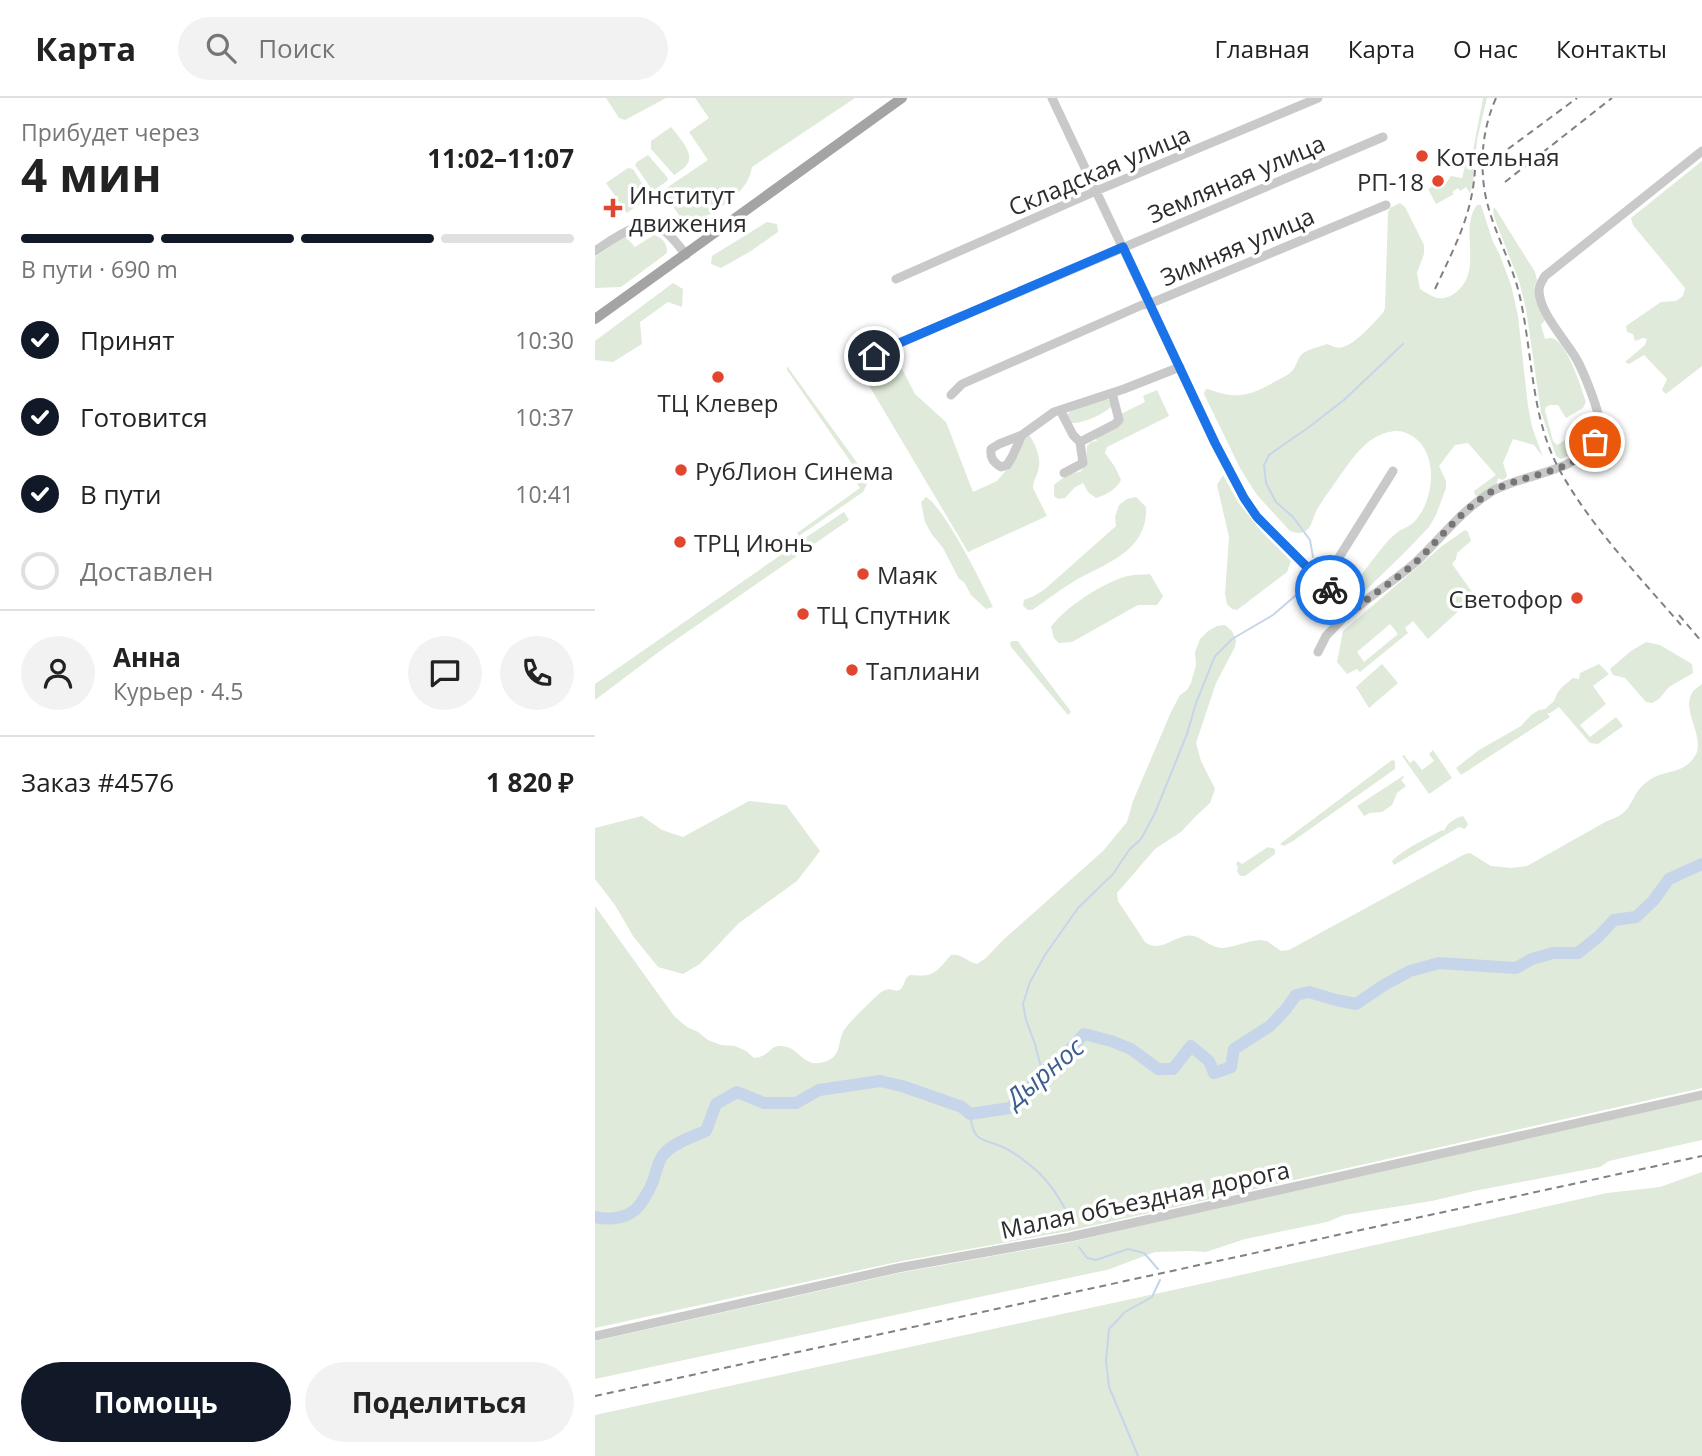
<!DOCTYPE html>
<html lang="ru">
<head>
<meta charset="utf-8">
<style>
  body { margin:0; font-family:"Open Sans",sans-serif; background:#f2f2f2; color:#222; height:100vh; display:flex; flex-direction:column; font-size:26px; white-space:nowrap }
  * { box-sizing:border-box; margin:0 }
  p { font-size:23px; color:#767676 }
  .icon { flex:none; width:38px; height:38px; fill:none; stroke:currentColor; stroke-width:2; stroke-linecap:round; stroke-linejoin:round }
  .map { position:relative; flex:1; overflow:hidden }
  .panel { display:flex; flex-direction:column; background:#fff; width:595px }
  .panel>* { flex:none }
  .pin { position:absolute; display:grid; place-items:center; width:60px; height:60px; color:#fff; margin:-30px; border:4px solid #fff; border-radius:50%; box-shadow:0 2px 7px #0007 }
  .courier { position:absolute; display:grid; place-items:center; width:70px; height:70px; margin:-35px; border:5px solid #1a73e8; border-radius:50%; background:#fff; color:#222; box-shadow:0 2px 9px #0007 }
  .overview em { font-style:normal; font-weight:700 }
  .overview div { display:flex; flex-direction:column-reverse }
  .overview { display:flex; align-items:center; justify-content:space-between; height:119px; padding:0 21px }
  h1 { font-size:46px; font-weight:700; line-height:52px }
  .bar { display:grid; grid-template-columns:repeat(4,1fr); gap:10px 7px; align-content:center; height:84px; padding:0 21px }
  .bar i { height:9px; border-radius:5px; background:#e0e0e0 }
  .bar .on { background:#111827 }
  .bar p { grid-column:span 4 }
  .line { display:flex; align-items:center; gap:18px; padding:0 21px; border-top:2px solid #e0e0e0 }
  .line div { flex:1 }
  .round { display:grid; place-items:center; flex:none; width:74px; height:74px; border-radius:37px; background:#f2f2f2 }
  ol { padding:0 21px; list-style:none }
  li { display:flex; align-items:center; gap:21px; height:77px }
  li p { margin-inline-start:auto }
  li .icon { padding:7px; border-radius:50%; background:#111827; color:#fff; stroke-width:4 }
  li:last-child { color:#767676 }
  li i { width:38px; height:38px; border:4px solid #e0e0e0; border-radius:50% }
  .button { display:flex; gap:14px; margin-top:auto; padding:14px 21px }
  .button a { flex:1; height:80px; border-radius:42px; background:#111827; color:#fff; font-size:28px; font-weight:700; line-height:80px; text-align:center }
  .button a+a { background:#f2f2f2; color:#222 }
  header { display:flex; align-items:center; gap:42px; box-sizing:border-box; height:98px; padding:0 35px; background:#fff; border-bottom:2px solid #e0e0e0 }
  header strong { font-size:33px }
  nav { display:flex; gap:38px; margin-inline-start:auto; font-size:24px }
  .search { width:490px; height:63px; background:#f2f2f2; display:flex; align-items:center; gap:18px; box-sizing:border-box; padding:0 24px; border-radius:38px; color:#767676; font-size:26px }
  main { display:flex; flex:1; min-height:0 }
  .map>svg:first-child { display:block }
  .green { fill:#dfeada; fill-rule:evenodd }
  .lines { fill:none; stroke-linecap:round; stroke-linejoin:round }
  .stream { stroke:#c6d5ea; stroke-width:2 }
  .river { stroke:#c6d5ea; stroke-width:12 }
  .minor { stroke:#c9c9c9; stroke-width:9 }
  .major { stroke:#a4a4a4; stroke-width:10 }
  .rail { stroke:#818181; stroke-width:2; stroke-dasharray:7 5; stroke-linecap:butt }
  .done { stroke:#767676; stroke-width:7; stroke-dasharray:0 12.6 }
  .route { stroke:#1a73e8; stroke-width:9 }
  .poi-dot { fill:#e2462f; stroke:#fff; stroke-width:2.5 }
  .labels { text-anchor:middle; dominant-baseline:central; stroke-width:7; stroke-linejoin:round; paint-order:stroke }
  .poi-label { font-size:24px; fill:#2c2c2c; stroke:#fff; text-anchor:start }
  .street-label { font-size:24px; fill:#2c2c2c; stroke:#fff }
  .water-label { font-size:26px; font-style:italic; fill:#3c5d8d; stroke:#fff }
</style>
</head>
<body>
<header>
<strong>Карта</strong>
<div class="search"><svg class="icon" aria-label="search" viewBox="0 0 24 24"><circle cx="10" cy="10" r="6"/><path d="M15 15l6 6"/></svg>Поиск</div>
<nav><a>Главная</a><a>Карта</a><a>О нас</a><a>Контакты</a></nav>
</header>
<main>
<section class="panel">
<div class="overview"><div><h1>4 мин</h1><p>Прибудет через</p></div><em>11:02–11:07</em></div>
<div class="bar"><i class="on"></i><i class="on"></i><i class="on"></i><i></i><p>В пути · 690 m</p></div>
<ol>
<li><svg class="icon" aria-label="check" viewBox="0 0 24 24"><path d="M5 12l5 5 9-10"/></svg>Принят<p>10:30</p></li>
<li><svg class="icon" aria-label="check" viewBox="0 0 24 24"><path d="M5 12l5 5 9-10"/></svg>Готовится<p>10:37</p></li>
<li><svg class="icon" aria-label="check" viewBox="0 0 24 24"><path d="M5 12l5 5 9-10"/></svg>В пути<p>10:41</p></li>
<li><i></i>Доставлен</li>
</ol>
<div class="line" style="height:126px"><a class="round"><svg class="icon" aria-label="person" viewBox="0 0 24 24"><circle cx="12" cy="8" r="4"/><path d="M4 21q1-7 8-7t8 7"/></svg></a><div><b>Анна</b><p>Курьер · 4.5</p></div><a class="round"><svg class="icon" aria-label="chat" viewBox="0 0 24 24"><path d="M4 5h16v11H9l-5 4z"/></svg></a><a class="round"><svg class="icon" aria-label="phone" viewBox="0 0 24 24"><path d="M5 4h4l2 5-3 2q2 4 5 5l2-3 5 2v4C11 20 4 13 5 4z"/></svg></a></div>
<div class="line" style="height:91px"><div>Заказ #4576</div><b>1 820 ₽</b></div>
<div class="button"><a>Помощь</a><a>Поделиться</a></div>
</section>
<div class="map">
<svg width="1107" height="1358" viewBox="0 0 1107 1358">
  <rect width="100%" height="100%" fill="#fff"/>
  <path class="green" d="M11 0H71L30 22 24 20Z
    M100 0H260L157 69C153 97 121 111 100 126L86 120 67 93 113 62 94 34 114 20Z
    M888 0H892L882 42 878 87 875 95 871 89 865 93 863 90 857 94 859 96 841 106 833 91 840 87 842 90 851 85 856 78 867 80 873 57 877 58Z
    M76 29C80 33 83 38 87 43 99 60 96 67 79 77L56 51V43Z
    M53 57 73 80 72 83 58 93 40 67 42 64Z
    M1107 63V268L1071 296 1067 292 1072 281 1049 257 1034 266 1030 264 1050 247 1052 241 1048 240 1040 243 1038 236 1032 234 1031 228 1066 204 1081 203 1084 201 1088 198 1090 190 1038 127 1036 120Z
    M33 70 38 71 55 98 32 115 11 85Z
    M805 105 810 109 829 147V156L822 175 825 191C838 199 846 205 860 195 890 173 863 131 882 107H886L898 144 904 155 916 187 923 218 933 308 937 329 948 359 939 347 918 341 908 365 912 377 911 380 907 382 903 380 902 386 883 398 880 397 879 393 901 377 873 345 860 347 844 368 851 383V390L841 417 834 429 812 452 768 495 758 498 752 495 751 491 753 487 762 482C774 468 785 450 799 437 805 431 815 429 821 422 837 403 842 368 827 347 821 339 810 332 800 333 772 336 759 359 744 379 737 390 729 399 723 410 719 416 718 424 714 430 709 436 702 436 695 433L662 397 646 372 609 296 610 292 613 291C642 302 655 298 681 283 685 281 691 278 695 275 701 270 702 262 706 257 711 251 725 249 732 246 737 248 743 251 748 249 762 245 778 225 788 215L790 210 793 114 795 110Z
    M900 110 940 174 942 182 939 189 950 222 946 227 950 241C954 240 957 239 961 242 974 251 986 289 991 304L988 310 971 320 963 307H955L951 309 950 312 958 343 962 347 997 326 999 329C994 346 982 355 966 361L961 358 946 314 931 211 924 183 899 119 898 111Z
    M172 124 182 126 183 134 156 153 126 170 116 166 117 158Z
    M59 137C67 139 73 146 72 155L26 189 0 190V159L30 138 40 149Z
    M78 185 88 191 87 209 73 204 45 224 47 246 18 264 0 262V243Z
    M293 260 305 267 320 296 351 324 378 394 402 383 416 366 432 337 435 338C441 348 447 361 443 373 441 380 438 383 438 390L452 418 373 454 266 274 278 265Z
    M192 268 268 373 272 386 268 394 204 438 202 435 265 390 261 384 264 378 262 373 192 272Z
    M562 292 574 318 512 349 510 355 520 369 526 382C522 391 511 397 501 400L493 394 488 385 479 390 470 400 463 401 459 398V387C466 381 476 374 485 374L491 367 492 348 496 344 502 343 500 338 526 316 550 304 548 298Z
    M509 301 516 302 517 308C507 317 488 326 475 325L471 317 479 311Z
    M628 377 643 404 666 433 696 463 692 474 642 512 637 511 632 506 630 496 634 439 622 387Z
    M331 399C349 409 388 487 398 509L391 511 376 497 369 484 364 481 348 450 336 435 330 424 326 404Z
    M541 399 551 409C553 454 510 465 478 484 464 492 451 503 437 512H433L428 508 429 502 439 498 450 491 521 428 520 419 524 407 532 401Z
    M249 414 254 422 203 457 198 448Z
    M870 432 873 434 876 443 862 455 861 461 857 466 880 498 833 541 818 523 810 530 813 535 765 574 762 571 752 576 742 564 748 533 847 448ZM795 526 803 536 769 564 762 554Z
    M196 450 202 458 69 550 0 602V586Z
    M555 476 568 498 562 507H543L477 544 464 545 459 540 456 529C470 509 509 484 533 478 540 476 548 477 555 476Z
    M630 527 637 533 641 542 640 549 621 585 601 645 606 663 620 691 615 705 600 719 586 734 560 751 522 795 523 803 550 844C564 855 577 840 591 838 605 835 613 850 627 850 640 849 652 843 665 842L672 843 686 853 694 852 870 756 875 755 896 768 916 770 932 768 1012 723C1042 714 1032 698 1053 683 1070 670 1091 678 1102 654 1107 635 1088 613 1096 597 1098 592 1103 589 1107 586V990L474 1133 302 1164 0 1230V808L79 918 92 929 103 934 113 942 126 947 140 948 151 953 159 960C174 959 175 947 186 948 206 948 207 974 234 962 246 956 243 944 248 934 250 928 279 900 285 895 289 892 290 892 295 891 306 896 308 889 311 880L315 877C340 879 340 875 356 857 367 855 372 864 382 866L391 860 408 842 508 753 532 724 538 703 576 614 585 597 592 592 596 585 601 567 600 554 605 541 613 533 622 528Z
    M417 543H423L427 549 474 611 476 614 473 617 416 549 415 545Z
    M1051 544 1065 547 1097 566 1098 575 1074 589 1064 601 1057 605 1051 604 1030 580 1018 577 1015 571 1036 553Z
    M787 566 803 585 774 610 761 589Z
    M1004 566 1014 576 998 588 1011 606 985 627 995 639 1021 619 1028 628 1003 646 995 645 964 609 955 615H952L955 619 866 677 861 670 884 652 926 628 936 617 944 612 950 611 959 603 963 594 967 589 978 580 984 581 985 575Z
    M838 652 857 680 834 696 807 658 809 657 815 665 819 662 827 672 839 663 834 656Z
    M797 662 800 663V671L698 743 689 748 685 746Z
    M808 678 809 679 806 682 811 688 802 695 797 707 787 714 775 715 769 718 762 708Z
    M154 703 191 707 225 753 202 783 144 825 105 866 88 876 63 869 38 838 20 807 0 781V730L47 718 67 732 88 739Z
    M868 718 873 726 870 731 864 729 799 767 797 763C811 749 830 742 847 732L849 733C852 725 860 720 868 718Z
    M673 749 680 751V756L650 778H645L642 773 643 769 641 766 643 763 647 766Z
    M1107 1001V1042L1014 1063 1005 1069 879 1093 837 1103 749 1117 732 1124 650 1141 611 1154 594 1153 560 1154 512 1172 497 1175 0 1281V1243L304 1175 476 1144 743 1081Z
    M1107 1074V1358H0V1317L601 1187 1012 1095 1065 1089Z"/>
  <g class="lines">
    <path class="stream" d="M718 459 715 442 698 419 681 404 671 385 669 367 674 357 714 329 749 302 808 246
      M448 977 440 946 431 922 428 906 435 884 450 857 483 810 518 776 534 752 546 741 560 715 592 636 601 605 620 558 637 541 678 517 708 491
      M375 1016C379 1047 387 1039 410 1050 420 1055 437 1068 445 1076 460 1091 469 1108 478 1126
      M484 1149 492 1160 501 1162 533 1151 549 1155 563 1171
      M543 1358 514 1289 511 1263 514 1231 530 1214 557 1199 565 1182"/>
    <path class="river" d="M0 1119C11 1122 27 1121 37 1114 45 1110 55 1091 58 1083 61 1075 63 1063 68 1057 76 1046 98 1038 111 1033L121 1006 142 994 169 1005H201L224 992 285 983 307 988 367 1009 375 1016 415 1010 448 977 468 959 489 936 516 943 536 951 563 971H578L596 948 614 963 619 975 636 969 639 951 675 928 691 911 701 897 714 894 741 902 761 906 789 887 815 873 844 865 921 870 937 861 958 855H983L1003 839 1019 822 1041 819 1058 803 1074 781 1107 766"/>
    <path class="minor" d="M457 0 620 345 649 400 662 419 755 513 759 512C779 495 802 481 822 463 847 439 866 413 896 394 924 377 983 374 1001 343 1003 339 1005 333 1005 328 1005 314 989 275 982 262 971 242 944 215 944 192 944 187 947 183 950 178L1107 53
      M0 153C20 140 48 116 72 135 79 141 85 149 91 157
      M301 181 501 93 723 0
      M279 258 295 249 788 39
      M356 297 367 286 547 207 554 206 791 107
      M465 312 478 337 485 344 520 326 524 322 517 295
      M427 337 417 359 412 367 406 369C398 364 395 360 396 351L404 346 427 337 459 314 529 291 585 269
      M469 375 488 365 485 344
      M728 485 798 373
      M723 554 731 538 755 513
      M0 1238 303 1170 475 1139 1107 997"/>
    <path class="major" d="M0 221 307 0"/>
    <path class="rail" d="M901 0C890 25 886 51 888 78 890 120 914 155 924 195 938 254 935 317 964 371 996 429 1043 477 1086 527
      M913 51 982 0
      M910 84 1017 0
      M840 191C859 150 877 118 880 72
      M1084 517 1107 544
      M0 1298 1107 1058"/>
  </g>
  <g class="lines">
    <path class="done" d="M735 492 755 513 759 512C779 495 802 481 822 463 847 439 865 413 896 394 927 375 978 377 1000 344"/>
    <path class="route" d="M279 258 295 249 528 149 620 345 649 400 662 419 735 492"/>
  </g>
  <g class="poi-dot">
    <circle cx="827" cy="58" r="7"/>
    <circle cx="843" cy="83" r="7"/>
    <path d="M14.5 99.5h7v7h7v7h-7v7h-7v-7h-7v-7h7z"/>
    <circle cx="123" cy="279" r="7"/>
    <circle cx="86" cy="372" r="7"/>
    <circle cx="85" cy="444" r="7"/>
    <circle cx="268" cy="476" r="7"/>
    <circle cx="982" cy="500" r="7"/>
    <circle cx="208" cy="516" r="7"/>
    <circle cx="257" cy="572" r="7"/>
  </g>
  <g class="labels">
    <g class="poi-label">
      <text x="841" y="58">Котельная</text>
      <text x="829" y="83" text-anchor="end">РП-18</text>
      <text x="34" y="96">Институт<tspan x="34" dy="28">движения</tspan></text>
      <text x="123" y="304" text-anchor="middle">ТЦ Клевер</text>
      <text x="100" y="372">РубЛион Синема</text>
      <text x="99" y="444">ТРЦ Июнь</text>
      <text x="282" y="476">Маяк</text>
      <text x="968" y="500" text-anchor="end">Светофор</text>
      <text x="222" y="516">ТЦ Спутник</text>
      <text x="271" y="572">Таплиани</text>
    </g>
    <g class="street-label">
      <text transform="translate(504 72) rotate(-23)">Складская улица</text>
      <text transform="translate(641 80) rotate(-23)">Земляная улица</text>
      <text transform="translate(642 148) rotate(-23)">Зимняя улица</text>
      <text transform="translate(550 1101) rotate(-12)">Малая объездная дорога</text>
    </g>
    <g class="water-label">
      <text transform="translate(449 974) rotate(-40)">Дырнос</text>
    </g>
  </g>
</svg>
<div class="pin" style="left:1000px;top:344px;background:#ea580c"><svg class="icon" aria-label="bag" viewBox="0 0 24 24"><path d="M5 8h14l-1 12H6zM9 8a3 3 0 0 1 6 0"/></svg></div>
<div class="pin" style="left:279px;top:258px;background:#1f2937"><svg class="icon" aria-label="home" viewBox="0 0 24 24"><path d="M3 11l9-7 9 7M6 9v11h12V9"/></svg></div>
<div class="courier" style="left:735px;top:492px"><svg class="icon" aria-label="bike" viewBox="0 0 24 24"><circle cx="6" cy="16" r="4"/><circle cx="18" cy="16" r="4"/><path d="M6 16l4-8h5l3 8M10 8l3 8H6M13 5h3"/></svg></div>
</div>
</main>
</body>
</html>
